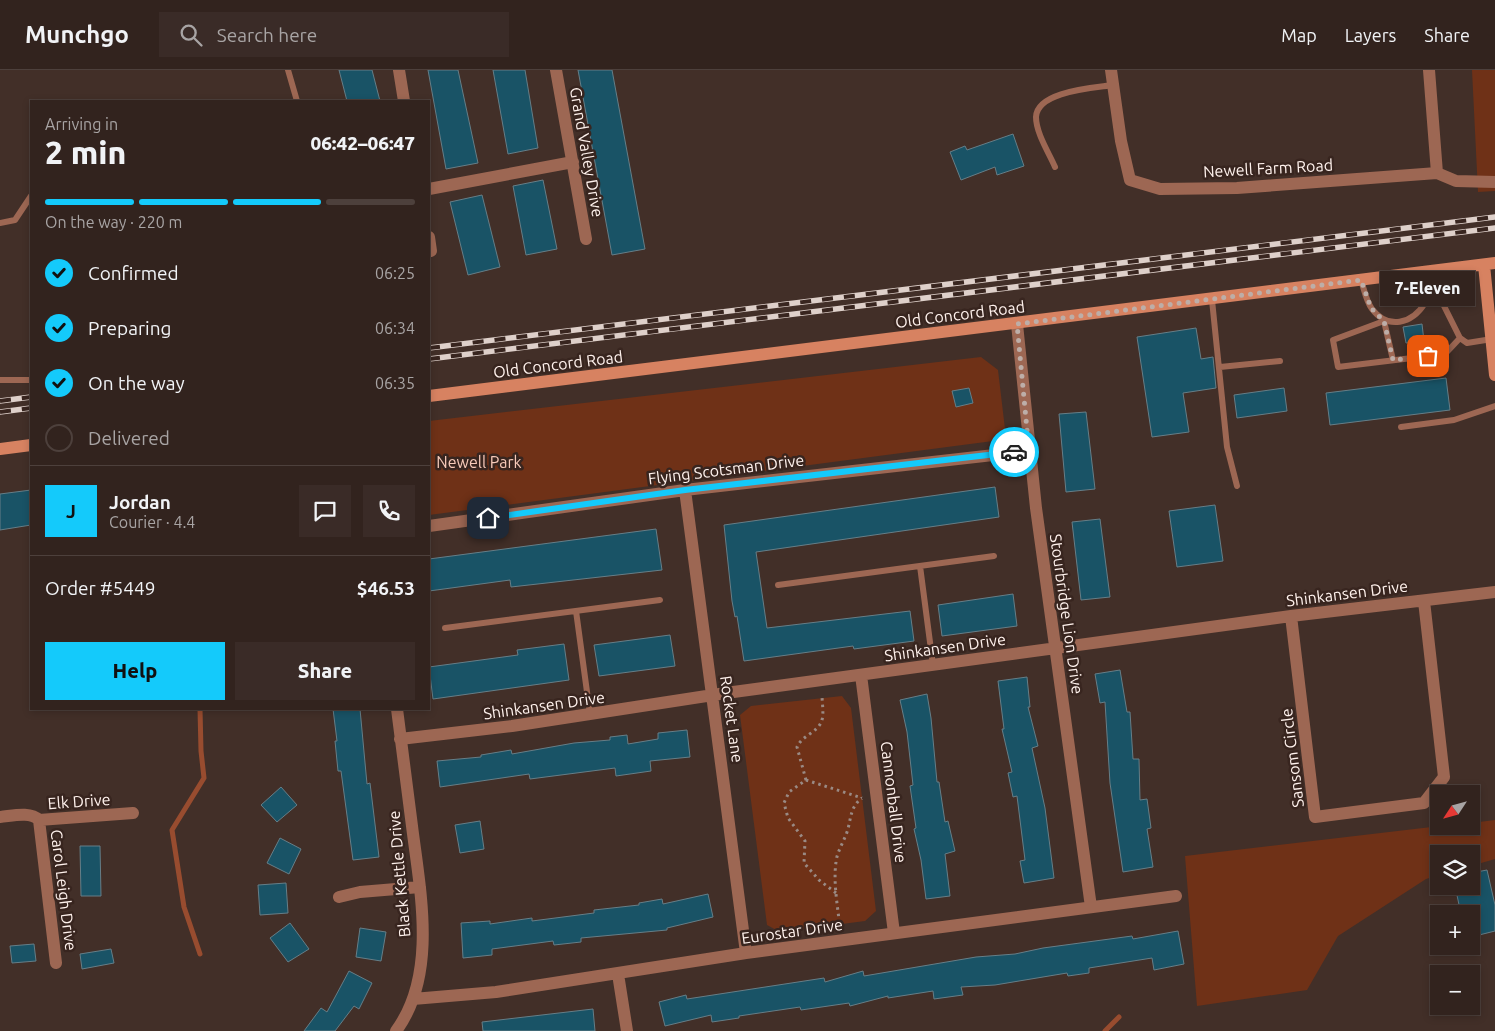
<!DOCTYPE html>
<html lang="en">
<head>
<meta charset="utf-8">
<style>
  body { margin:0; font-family:Ubuntu,sans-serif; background:#3a2b27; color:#f1f3f6; height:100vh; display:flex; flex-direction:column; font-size:19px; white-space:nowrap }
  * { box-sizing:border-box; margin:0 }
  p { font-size:16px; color:#a8a4a4 }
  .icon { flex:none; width:28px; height:28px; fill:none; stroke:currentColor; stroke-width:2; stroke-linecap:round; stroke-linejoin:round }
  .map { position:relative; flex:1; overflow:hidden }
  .details { position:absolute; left:30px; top:30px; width:400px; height:610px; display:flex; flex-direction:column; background:#32231e; border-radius:0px; box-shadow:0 2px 8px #0003,0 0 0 1px #4d403c }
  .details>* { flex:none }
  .needle { width:32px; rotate:234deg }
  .tools { position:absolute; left:1430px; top:715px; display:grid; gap:10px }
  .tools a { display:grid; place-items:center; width:50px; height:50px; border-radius:0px; background:#32231e; box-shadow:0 2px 8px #0003,0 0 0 1px #4d403c; font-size:25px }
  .pin { position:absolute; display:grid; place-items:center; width:42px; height:42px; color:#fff; margin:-21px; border-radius:10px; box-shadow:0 2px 8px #0006 }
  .courier { position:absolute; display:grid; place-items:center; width:50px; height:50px; margin:-25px; border:4px solid #14cafb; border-radius:50%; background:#fff; color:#222; box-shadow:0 1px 6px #0007 }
  .bubble { position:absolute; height:35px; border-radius:0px; background:#32231e; box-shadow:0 2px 8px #0003,0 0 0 1px #4d403c; font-size:16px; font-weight:800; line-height:35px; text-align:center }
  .headline em { font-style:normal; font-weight:800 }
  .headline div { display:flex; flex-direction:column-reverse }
  .headline { display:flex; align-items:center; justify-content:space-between; height:85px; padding:0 15px }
  h1 { font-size:32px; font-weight:800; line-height:38px }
  .bar { display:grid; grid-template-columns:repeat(4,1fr); gap:8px 5px; align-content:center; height:60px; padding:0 15px }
  .bar i { height:6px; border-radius:4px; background:#4d403c }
  .bar .on { background:#14cafb }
  .bar p { grid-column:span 4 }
  .line { display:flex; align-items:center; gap:12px; padding:0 15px; border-top:1px solid #4d403c }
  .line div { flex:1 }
  .round { display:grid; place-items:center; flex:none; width:52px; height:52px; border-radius:0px; background:#3a2b27 }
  ol { padding:0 15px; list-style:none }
  li { display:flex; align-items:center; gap:15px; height:55px }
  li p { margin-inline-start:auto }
  li .icon { padding:5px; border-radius:50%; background:#14cafb; color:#111; stroke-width:4 }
  li:last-child { color:#a8a4a4 }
  li i { width:28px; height:28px; border:2px solid #4d403c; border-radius:50% }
  .cta { display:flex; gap:10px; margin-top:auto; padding:10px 15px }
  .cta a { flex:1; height:58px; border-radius:0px; background:#14cafb; color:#111; font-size:20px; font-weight:800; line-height:58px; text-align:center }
  .cta a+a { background:#3a2b27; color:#f1f3f6 }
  header { display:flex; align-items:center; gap:30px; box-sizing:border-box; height:70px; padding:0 25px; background:#32231e; border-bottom:1px solid #4d403c }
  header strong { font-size:24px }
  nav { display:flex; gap:28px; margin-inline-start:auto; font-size:18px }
  .search { width:350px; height:45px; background:#3a2b27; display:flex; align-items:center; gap:12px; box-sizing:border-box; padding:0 18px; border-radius:0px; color:#a8a4a4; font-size:19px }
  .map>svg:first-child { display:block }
  .green { fill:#6f3117 }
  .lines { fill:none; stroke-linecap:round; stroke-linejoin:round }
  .stream { stroke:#984c2f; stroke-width:5 }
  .building { fill:#195366; stroke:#667e87 }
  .path { stroke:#9a8a84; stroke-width:3; stroke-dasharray:2.5 4; stroke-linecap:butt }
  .lane { stroke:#9d6753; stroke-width:6 }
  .street { stroke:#9d6753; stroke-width:12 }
  .secondary { stroke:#d78261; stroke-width:12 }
  .rail-casing { stroke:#ded0ca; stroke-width:5.5 }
  .rail { stroke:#38251f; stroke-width:4; stroke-dasharray:11; stroke-linecap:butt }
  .done { stroke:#bdaea8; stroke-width:5; stroke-dasharray:0 9 }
  .route { stroke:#14cafb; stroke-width:6 }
  .labels { text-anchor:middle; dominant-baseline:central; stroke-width:5; stroke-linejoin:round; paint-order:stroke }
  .street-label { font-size:16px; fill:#fff2ed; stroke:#38251f }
  .park-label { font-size:16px; fill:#f7cab9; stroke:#38251f }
</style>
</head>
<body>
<header>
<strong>Munchgo</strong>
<div class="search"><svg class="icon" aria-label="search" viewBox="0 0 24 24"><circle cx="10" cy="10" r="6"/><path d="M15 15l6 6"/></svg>Search here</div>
<nav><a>Map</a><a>Layers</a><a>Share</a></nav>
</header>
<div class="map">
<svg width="1495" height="961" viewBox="0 0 1495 961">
  <rect width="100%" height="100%" fill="#422f28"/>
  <path class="green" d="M1472 0H1495V121L1478 122Z
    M981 287 998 300 1005 359 1001 367 993 371 429 445V351Z
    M842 626 851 638 876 841 865 851 780 862 767 855 740 645 751 636Z
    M1495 750V789L1471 796V784H1439V805L1426 809 1338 866 1307 920 1197 936 1185 786 1440 756H1471V753Z"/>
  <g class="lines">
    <path class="stream" d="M200 884 184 837 172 760 204 708 201 681 200 639
      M1105 961 1119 947"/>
  </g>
  <path class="building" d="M339 0H372L380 31H347Z
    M428 0H458L478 93 446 99Z
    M493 0H525L538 78 508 84Z
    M578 0H612L645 179 612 185Z
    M1013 64 1024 96 997 105 995 97 961 110 950 82 965 76 967 80Z
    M543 110 557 179 526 185 513 116Z
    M482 125 500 197 468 205 450 132Z
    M1422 254 1424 271 1406 273 1403 257Z
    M1196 258 1201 289 1213 287 1216 318 1183 323 1189 362 1152 367 1137 267Z
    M1446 308 1450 340 1330 355 1326 323Z
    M969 318 973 333 956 337 952 321Z
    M1284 318 1287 341 1237 348 1234 325Z
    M1086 342 1095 419 1066 422 1059 344Z
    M995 417 999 447 756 482 767 558 910 541 914 571 854 579 853 576 744 591 737 546 735 547 732 531 724 455Z
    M31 420V455L0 460V424Z
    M1215 435 1223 491 1177 497 1169 441Z
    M1100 449 1110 527 1081 530 1072 452Z
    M656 459 662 500 511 517 510 510 429 521V489Z
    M1013 524 1017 556 942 566 938 535Z
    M670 565 675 596 599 606 594 575Z
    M564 574 569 610 433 629 429 597 518 585 517 580Z
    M1120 600 1127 642H1130L1133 689H1139L1140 730 1147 729 1151 758 1147 759 1153 797 1123 802 1110 713 1105 632 1100 633 1095 604Z
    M1027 607 1030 637H1028L1038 676 1032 678 1045 738 1054 808 1024 813 1020 791 1025 790 1017 726 1013 727 1008 703 1012 702 1002 659H1004L998 611Z
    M927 624 931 648 937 712H939L945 752 948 751 955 781 945 784 950 826 926 829 921 790 914 759 916 758 910 716 913 715 907 662 900 630Z
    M333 639H360L367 714 370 713 379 787 353 790 341 701H338L335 671H337Z
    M687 660 690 687 650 691 651 701 616 706 615 698 530 709 529 704 440 717 437 691 481 687V685L511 680 512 684 574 673 610 670V667L627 665 628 674 658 669V663Z
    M281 717 297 735 277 752 261 735Z
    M480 751 484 779 460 783 455 755Z
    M280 768 301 779 289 804 267 793Z
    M80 776H100L101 826H81Z
    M1487 800 1495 835V861L1471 867V844H1461L1455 816H1471V803Z
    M286 813 288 843 260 845 258 815Z
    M708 824 713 847 667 858V860L581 868V872L554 875 553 871 492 879V885L463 888 461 853 490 851V854L532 848V851L594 843V840L639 835V833L662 829 663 834Z
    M290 853 309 879 288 892 270 868Z
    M360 858 386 862 381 891 356 887Z
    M1178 861 1184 894 1154 900 1152 888 1089 898V903L1068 906 1067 903 995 915 961 917 963 925 934 929 933 921 888 928V926L850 936 849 933 801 940 800 937 739 946V948L712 952 711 945 665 956 659 932 686 925 687 929 824 908 825 912 863 901 864 906 976 887 1015 884 1043 878 1132 866 1133 869Z
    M34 874 36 891 12 893 10 876Z
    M111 879 114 893 82 899 80 884Z
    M349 901 372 913 359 939 354 936 335 961H304L321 938 327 942Z
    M593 939 595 961H483L482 952Z"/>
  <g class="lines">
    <path class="path" d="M806 710 797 677C802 665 818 663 822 650 824 642 822 633 822 625
      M836 823 819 810 804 793 805 771 788 748 784 733 789 722 806 710 862 728
      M840 859C838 837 833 814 836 792 837 781 845 770 848 759 851 747 851 736 862 728"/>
    <path class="lane" d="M288 0 297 31
      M1055 97C1049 83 1036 63 1036 47 1037 21 1094 18 1113 15
      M0 153 15 150 31 126
      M1361 210C1364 219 1366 231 1372 239 1388 260 1412 254 1425 233 1431 224 1433 210 1436 200
      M1212 230 1227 377 1237 416
      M1427 232H1442L1460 268 1467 273 1492 269
      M1393 290 1384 251 1333 270 1338 297 1445 284 1460 268
      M1220 297 1280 291
      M0 310H31
      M1401 357 1454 350 1495 336
      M920 496 933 595
      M778 515 994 486
      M576 541 590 644
      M445 558 660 530"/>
    <path class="street" d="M399 0 404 31
      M556 0 586 169
      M1111 0 1121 71 1130 110 1160 119 1237 118 1437 103 1456 111 1495 112
      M1429 0 1437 103
      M429 119 573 92
      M429 167 431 181
      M1017 254 1036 438 1091 837
      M685 420 746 883
      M429 456 685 420 1029 381
      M1291 546 1315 747 1424 733 1444 707 1424 531
      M861 605 894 863
      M400 669 512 656 726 623 1291 546 1495 522
      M0 747C12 746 30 741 39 750L133 743
      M39 750 56 893
      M339 827 360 822 420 817
      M618 904 627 961
      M413 929 496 922 746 883 1176 826
      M396 961C438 904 420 821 412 756 407 717 402 678 397 639"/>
    <path class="secondary" d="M1484 195 1495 305
      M429 326 1495 193
      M0 379 31 375"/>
    <g class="rail-casing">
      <path id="rail" d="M429 278 1495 147
        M429 289 1495 158
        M0 331 31 327
        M0 342 31 338"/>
    </g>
    <use href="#rail" class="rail"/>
  </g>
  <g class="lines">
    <path class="done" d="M1014 382 1029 381 1017 254 1361 210 1371 238 1384 251 1393 290 1428 286"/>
    <path class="route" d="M488 448 685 420 1014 382"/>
  </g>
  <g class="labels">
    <g class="street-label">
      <text transform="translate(587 82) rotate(80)">Grand Valley Drive</text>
      <text transform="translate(1268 98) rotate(-3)">Newell Farm Road</text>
      <text transform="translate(960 244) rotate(-7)">Old Concord Road</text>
      <text transform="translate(558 294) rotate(-7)">Old Concord Road</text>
      <text transform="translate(726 399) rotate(-7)">Flying Scotsman Drive</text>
      <text transform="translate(1347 523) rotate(-7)">Shinkansen Drive</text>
      <text transform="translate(1067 544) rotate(82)">Stourbridge Lion Drive</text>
      <text transform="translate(945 577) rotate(-8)">Shinkansen Drive</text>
      <text transform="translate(544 635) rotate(-8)">Shinkansen Drive</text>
      <text transform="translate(732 649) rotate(82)">Rocket Lane</text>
      <text transform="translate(1292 688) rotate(-97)">Sansom Circle</text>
      <text transform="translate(79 731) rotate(-4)">Elk Drive</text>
      <text transform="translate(894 732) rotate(83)">Cannonball Drive</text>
      <text transform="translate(399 804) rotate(-95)">Black Kettle Drive</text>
      <text transform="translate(64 820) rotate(83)">Carol Leigh Drive</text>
      <text transform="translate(792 861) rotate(-8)">Eurostar Drive</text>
    </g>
    <g class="park-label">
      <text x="479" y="392">Newell Park</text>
    </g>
  </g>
</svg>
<div class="tools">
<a><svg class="needle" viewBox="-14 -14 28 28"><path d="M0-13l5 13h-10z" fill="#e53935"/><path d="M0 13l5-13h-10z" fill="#a8a4a4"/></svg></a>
<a><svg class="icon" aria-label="layers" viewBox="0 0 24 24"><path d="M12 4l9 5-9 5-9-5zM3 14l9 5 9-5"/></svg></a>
<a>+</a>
<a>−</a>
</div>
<div class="pin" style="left:1428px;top:286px;background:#ea580c"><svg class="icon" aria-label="bag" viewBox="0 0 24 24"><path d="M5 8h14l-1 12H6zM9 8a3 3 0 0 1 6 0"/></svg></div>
<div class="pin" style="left:488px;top:448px;background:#1f2937"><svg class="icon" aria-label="home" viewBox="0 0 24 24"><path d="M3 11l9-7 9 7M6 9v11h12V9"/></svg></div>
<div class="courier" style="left:1014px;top:382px"><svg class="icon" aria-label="car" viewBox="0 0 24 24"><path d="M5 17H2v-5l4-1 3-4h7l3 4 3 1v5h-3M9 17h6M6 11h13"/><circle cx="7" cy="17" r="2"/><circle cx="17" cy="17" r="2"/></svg></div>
<div class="bubble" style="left:1380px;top:201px;width:95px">7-Eleven</div>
<section class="details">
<div class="headline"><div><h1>2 min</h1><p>Arriving in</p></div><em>06:42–06:47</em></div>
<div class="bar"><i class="on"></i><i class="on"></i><i class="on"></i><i></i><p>On the way · 220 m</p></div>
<ol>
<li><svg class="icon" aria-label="check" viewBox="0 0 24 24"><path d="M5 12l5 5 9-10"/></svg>Confirmed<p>06:25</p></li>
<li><svg class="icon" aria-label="check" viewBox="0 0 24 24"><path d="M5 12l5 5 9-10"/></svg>Preparing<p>06:34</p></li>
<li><svg class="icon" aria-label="check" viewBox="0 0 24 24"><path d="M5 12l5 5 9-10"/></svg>On the way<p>06:35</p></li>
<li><i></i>Delivered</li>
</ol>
<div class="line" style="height:90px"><b class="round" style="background:#14cafb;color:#111">J</b><div><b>Jordan</b><p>Courier · 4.4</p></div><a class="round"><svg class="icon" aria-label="chat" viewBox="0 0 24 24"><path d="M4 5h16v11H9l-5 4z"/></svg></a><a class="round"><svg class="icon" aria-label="phone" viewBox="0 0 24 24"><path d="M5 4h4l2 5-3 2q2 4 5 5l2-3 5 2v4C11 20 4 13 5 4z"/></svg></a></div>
<div class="line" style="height:65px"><div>Order #5449</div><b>$46.53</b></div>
<div class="cta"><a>Help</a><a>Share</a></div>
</section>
</div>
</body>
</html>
